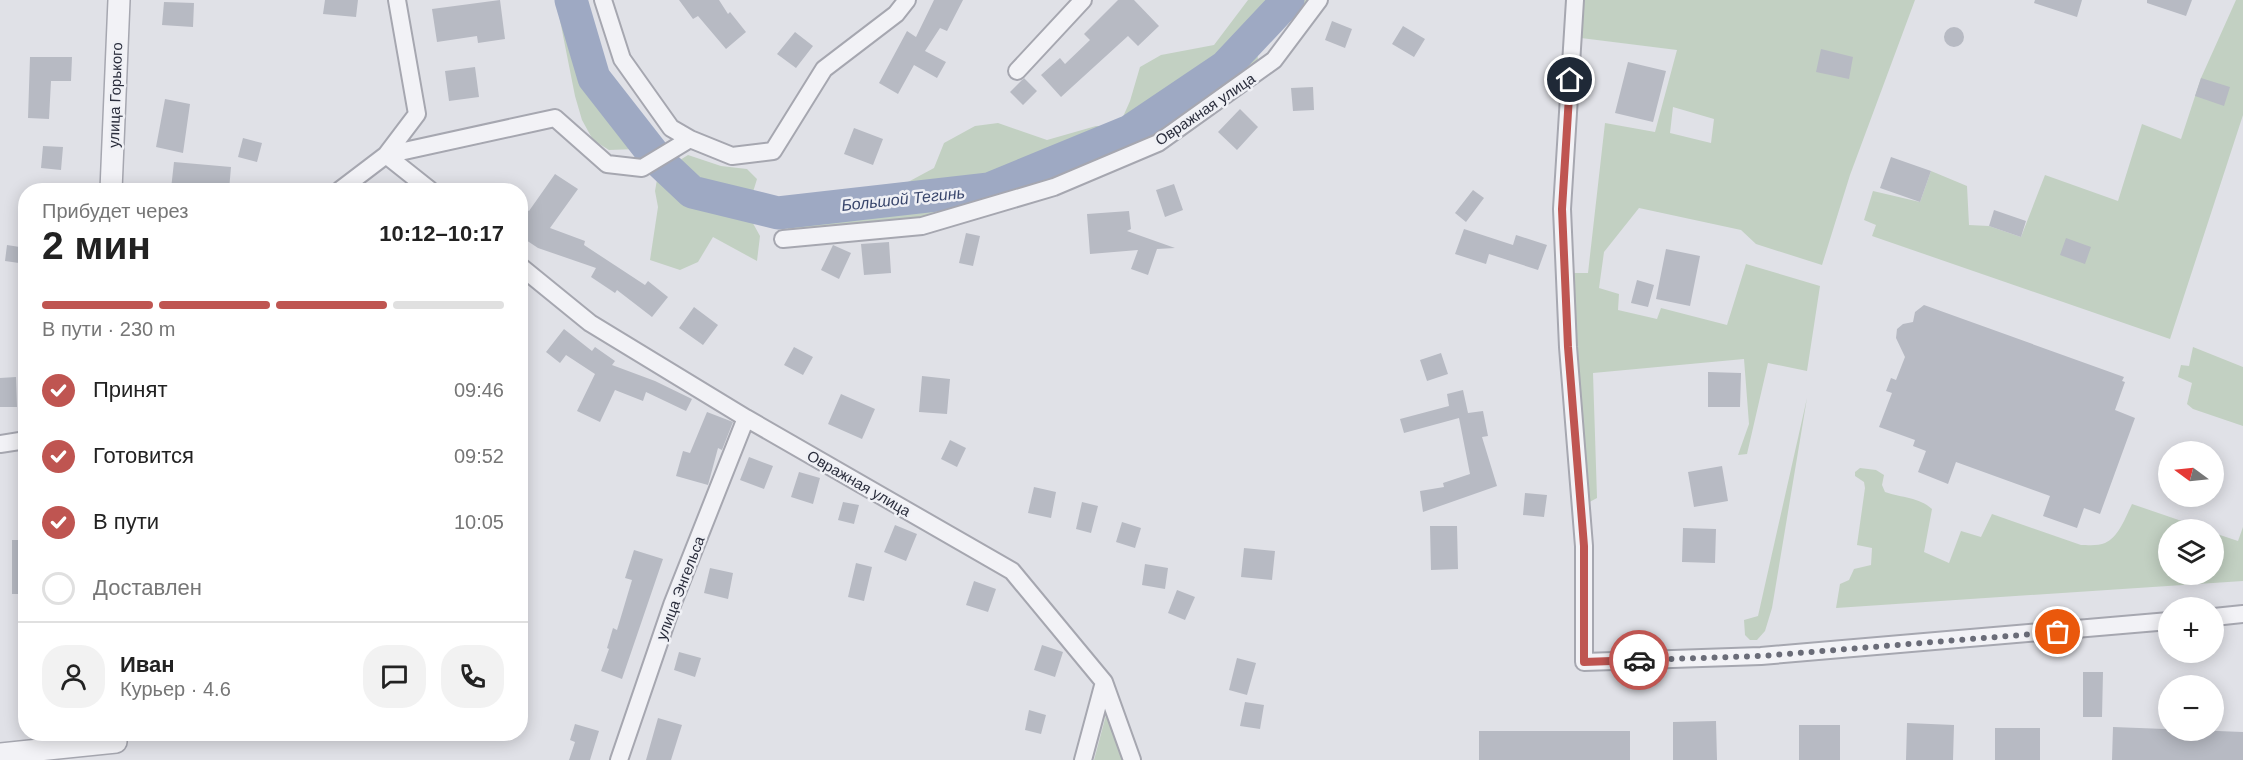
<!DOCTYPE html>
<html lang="ru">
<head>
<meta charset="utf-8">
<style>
  body { margin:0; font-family:Helvetica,sans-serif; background:#f2f2f2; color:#222; height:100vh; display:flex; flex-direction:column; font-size:22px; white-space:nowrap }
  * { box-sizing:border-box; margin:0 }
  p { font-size:20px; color:#767676 }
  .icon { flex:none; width:33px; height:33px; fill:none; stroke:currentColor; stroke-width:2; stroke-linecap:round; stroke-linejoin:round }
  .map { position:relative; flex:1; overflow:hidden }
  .side { position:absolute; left:18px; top:183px; width:510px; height:558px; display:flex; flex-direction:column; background:#fff; border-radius:24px; box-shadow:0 3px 15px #0003 }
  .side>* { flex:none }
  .needle { width:39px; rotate:285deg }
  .controls { position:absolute; left:2158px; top:441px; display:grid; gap:12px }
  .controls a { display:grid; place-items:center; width:66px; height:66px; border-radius:50%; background:#fff; box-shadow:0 3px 15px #0003; font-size:30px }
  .pin { position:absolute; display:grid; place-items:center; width:51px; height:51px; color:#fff; margin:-26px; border:3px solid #fff; border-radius:50%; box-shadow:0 2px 6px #0007 }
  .courier { position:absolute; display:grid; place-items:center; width:60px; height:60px; margin:-30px; border:4px solid #bf5551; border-radius:50%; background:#fff; color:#222; box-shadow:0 2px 8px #0007 }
  .headline em { font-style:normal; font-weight:600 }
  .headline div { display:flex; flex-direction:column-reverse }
  .headline { display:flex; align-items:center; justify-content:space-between; height:102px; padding:0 24px }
  h1 { font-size:39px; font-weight:600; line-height:45px }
  .bar { display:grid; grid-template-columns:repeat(4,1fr); gap:9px 6px; align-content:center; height:72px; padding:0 24px }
  .bar i { height:8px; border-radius:4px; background:#e0e0e0 }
  .bar .current { background:#bf5551 }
  .bar p { grid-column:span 4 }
  .line { display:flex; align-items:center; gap:15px; padding:0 24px; border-top:2px solid #e0e0e0 }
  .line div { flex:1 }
  .round { display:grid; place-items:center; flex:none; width:63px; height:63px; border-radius:24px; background:#f2f2f2 }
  ol { padding:0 24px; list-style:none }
  li { display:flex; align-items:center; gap:18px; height:66px }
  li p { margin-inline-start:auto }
  li .icon { padding:6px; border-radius:50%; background:#bf5551; color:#fff; stroke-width:4 }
  li:last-child { color:#767676 }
  li i { width:33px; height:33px; border:3px solid #e0e0e0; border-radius:50% }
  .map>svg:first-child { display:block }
  .green { fill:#c2d0c2; fill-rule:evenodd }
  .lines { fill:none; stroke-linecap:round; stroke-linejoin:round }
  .river { stroke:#9ea9c3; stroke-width:33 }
  .building { fill:#b7bac3 }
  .minor-casing { stroke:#a6a7b0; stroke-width:20 }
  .tertiary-casing { stroke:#a6a7b0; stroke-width:24 }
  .minor { stroke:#f2f2f6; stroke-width:16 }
  .tertiary { stroke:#f2f2f6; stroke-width:21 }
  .done { stroke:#6a6c78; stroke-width:6; stroke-dasharray:0 10.8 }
  .route { stroke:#bf5551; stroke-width:8 }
  .labels { text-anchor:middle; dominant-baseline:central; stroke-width:5; stroke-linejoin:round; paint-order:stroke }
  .street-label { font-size:15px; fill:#2a2d3c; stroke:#eff0f5 }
  .water-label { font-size:16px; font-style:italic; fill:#39466c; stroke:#eff0f5 }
</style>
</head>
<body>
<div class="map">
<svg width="2243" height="760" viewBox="0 0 2243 760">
  <rect width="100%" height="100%" fill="#e0e1e7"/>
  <path class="green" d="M556 0H583L610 81 633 111 637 149 609 150 593 140 582 120 575 96Z
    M1248 0H1313L1257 44 1258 63 1226 81 1160 135 1143 134 1122 119 1130 101 1140 67 1161 55 1214 45Z
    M1575 0H1915L1850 175 1822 265 1756 244 1741 230 1639 208 1604 252 1599 288 1619 294 1618 310 1657 319 1661 308 1727 325 1746 264 1820 286 1807 371 1768 363 1747 454 1738 455 1749 424 1744 359 1593 373 1597 498 1584 505 1570 273H1588L1605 123 1655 132 1677 50 1573 37ZM1673 107 1714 119 1711 143 1670 133Z
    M2236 0H2243V115L2170 339 1872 236 1876 225 1864 220 1873 191 1920 202 1931 171 1967 186 1969 225 1989 226 2021 237 2045 175 2118 201 2142 124 2181 139 2201 78Z
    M998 123 1047 140 1096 126H1112L1102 154 1089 164 1030 187 914 222 818 230H788V216L814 214 824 193 908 182 934 168 944 143 975 126Z
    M688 155 721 166 747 169 757 179 753 192 738 196 760 236 757 261 713 237 698 262 680 270 650 260 658 207 655 191 658 174Z
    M2193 347 2243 367V426L2193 409 2187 404 2192 383 2178 377 2181 365 2189 366Z
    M1807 398 1772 608 1765 631 1757 640H1750L1745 635 1744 620 1758 616Z
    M1860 468 1876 470 1884 475 1882 485 1885 492C1902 498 1919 497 1932 509L1924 552 1949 563 1961 531 1981 537 1992 514 2081 545C2088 545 2099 546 2105 543 2119 537 2126 516 2132 504L2205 529 2169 530V574H2214V533L2238 541 2243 527V581L1836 608 1840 584 1849 580 1854 569 1871 565 1872 548 1857 545 1865 488 1864 482 1855 476V472Z
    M1106 715 1123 760H1094Z"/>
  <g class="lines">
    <path class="river" d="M571 0 594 78 658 160 692 192 778 213 989 189 1130 131 1225 67 1288 0"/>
  </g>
  <path class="building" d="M325 0H358L356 17 323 14Z
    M500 0 505 39 478 43 477 36 437 42 432 9Z
    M679 0H719L728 14 730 12 746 32 726 49 698 16 693 19Z
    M934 0H963L947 31 940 28 925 51 946 62 937 78 914 65 898 94 879 83 907 31 916 37Z
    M1118 0H1134L1159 26 1138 46 1128 36 1061 97 1041 75 1060 58 1065 64 1090 40 1084 34Z
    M2035 0H2082L2077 17 2034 3Z
    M2147 0H2192L2186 16 2147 3Z
    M164 2 194 3 193 27 162 25Z
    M1332 21 1352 29 1345 48 1325 40Z
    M1403 26 1425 39 1414 57 1392 44Z
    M1944 37a10 10 0 1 1 20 0a10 10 0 1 1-20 0Z
    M795 32 813 46 796 68 777 54Z
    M1821 49 1853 57 1849 79 1816 72Z
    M30 57H72L71 81H51L49 119 28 118Z
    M1628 62 1666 71 1653 122 1615 113Z
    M475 67 479 97 449 101 445 71Z
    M1024 78 1037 91 1023 105 1010 92Z
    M2201 78 2230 87 2224 106 2195 96Z
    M1313 87 1314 110 1293 111 1291 88Z
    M165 99 190 104 183 153 156 147Z
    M1240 109 1258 127 1237 150 1218 132Z
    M854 128 883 139 873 165 844 154Z
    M243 138 262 143 257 162 238 157Z
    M43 146 63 147 61 170 41 168Z
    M1891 157 1931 171 1920 202 1880 188Z
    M174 162 231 167 229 190 171 189Z
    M555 174 578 189 550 228 585 241 584 245 645 285 648 281 668 297 652 317 617 290 615 293 591 277 596 268 538 248 520 236V205L529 211Z
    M1174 184 1183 210 1165 217 1156 190Z
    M1473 190 1484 198 1466 222 1455 213Z
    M1994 210 2026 221 2021 237 1989 226Z
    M1129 211 1131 229 1127 231 1175 248 1157 249 1148 275 1131 269 1138 250 1090 254 1087 214Z
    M1464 229 1513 245 1516 235 1547 245 1538 270 1489 254 1486 264 1455 254Z
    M966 233 980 236 973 266 959 263Z
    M2066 238 2091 247 2085 264 2060 255Z
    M889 242 891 273 864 275 861 244Z
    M7 245 26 248V264L5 261Z
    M833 245 851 253 839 279 821 270Z
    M1666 249 1700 256 1690 306 1656 299Z
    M1637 280 1654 285 1648 307 1631 303Z
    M1924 305 2124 377 2122 381 2125 382 2115 410 2135 418 2100 514 2084 508 2077 528 2043 516 2050 496 1956 462 1948 484 1918 472 1926 451 1913 446 1915 440 1879 427 1892 393 1886 391 1891 378 1896 380 1905 357 1896 338 1897 329 1903 324 1913 322 1915 312Z
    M694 307 718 325 703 345 679 328Z
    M564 329 592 351 595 347 615 361 612 365 655 381 692 399 686 411 646 392 643 401 615 390 600 422 577 411 595 374 566 355 560 363 546 352Z
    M794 347 813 357 803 375 784 365Z
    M1441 353 1448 374 1427 381 1420 360Z
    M1708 372 1741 373 1740 407H1708Z
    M922 376 950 379 947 414 919 412Z
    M16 377 17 407H0V378Z
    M1463 390 1468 413 1483 411 1488 436 1482 437 1497 486 1423 512 1420 491 1444 487 1443 483 1470 474 1459 418 1404 433 1400 419 1449 406 1447 394Z
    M841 394 875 409 862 439 828 424Z
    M707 412 733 422 722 450 718 448 708 485 676 476 683 451 690 453Z
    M950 440 966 448 957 467 941 459Z
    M749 457 773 466 764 489 740 480Z
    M1722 466 1728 501 1694 507 1688 472Z
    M799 472 820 478 813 504 791 497Z
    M1034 487 1056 492 1051 518 1028 513Z
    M1525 493 1547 495 1544 517 1523 515Z
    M843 502 859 505 854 524 838 520Z
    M1082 502 1098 506 1091 533 1076 529Z
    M1122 522 1141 528 1135 548 1116 542Z
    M895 525 917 534 906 561 884 552Z
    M1430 526H1457L1458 569 1431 570Z
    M1683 528 1716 529 1715 563 1682 562Z
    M12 540H26V594H12Z
    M1244 548 1275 551 1272 580 1241 577Z
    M634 550 663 559 622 679 601 671 609 649 607 648 613 628 617 630 632 580 625 578Z
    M856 563 872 567 864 601 848 597Z
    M1145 564 1168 568 1165 589 1142 585Z
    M710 568 733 573 728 599 704 593Z
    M974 581 996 589 988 612 966 605Z
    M1177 590 1195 597 1185 620 1168 613Z
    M1042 645 1063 652 1055 677 1034 670Z
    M679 652 701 658 695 677 674 670Z
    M1237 658 1256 663 1247 695 1229 690Z
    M2083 672H2103L2102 717H2083Z
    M1245 702 1264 705 1260 729 1240 726Z
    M1029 710 1046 715 1041 734 1025 730Z
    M658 718 682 725 671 760H646Z
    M1716 721 1717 760H1673V722Z
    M1907 723 1954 725 1953 760H1906Z
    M575 724 599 731 590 760H569L575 742 570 740Z
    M1799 725H1840V760H1799Z
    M2113 727 2243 732V760H2112Z
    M1995 728H2040V760H1995Z
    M1479 731H1630V760H1479Z"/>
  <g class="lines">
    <g class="minor-casing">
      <path id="minor" d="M603 0 622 59 671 128 690 139 732 156 773 151 824 69 896 14 907 0
        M1575 0 1562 209 1568 347 1584 546V662L1761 656 2169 621
        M1017 71 1083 0
        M386 155 555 118 607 164 642 168 690 139
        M386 155 430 190
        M340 190 386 155 417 114 397 0
        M783 239 922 226 1054 187 1158 143 1274 60 1319 0
        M520 266 590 323 746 418 1012 571 1104 682 1132 760
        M0 444 26 440
        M2214 617 2243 614
        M619 760 672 605 746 418
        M1083 760 1104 682"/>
    </g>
    <g class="tertiary-casing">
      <path id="tertiary" d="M111 190 119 0
        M0 754 116 742"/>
    </g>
    <use href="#minor" class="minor"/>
    <use href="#tertiary" class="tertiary"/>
  </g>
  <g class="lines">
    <path class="done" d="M1639 660 1761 656 2058 632"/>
    <path class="route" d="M1570 80 1562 209 1568 347 1584 546V662L1639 660"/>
  </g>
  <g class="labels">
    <g class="street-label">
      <text transform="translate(115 95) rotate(-88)">улица Горького</text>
      <text transform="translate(1205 109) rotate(-34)">Овражная улица</text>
      <text transform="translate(859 483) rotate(30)">Овражная улица</text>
      <text transform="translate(680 588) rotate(-69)">улица Энгельса</text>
    </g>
    <g class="water-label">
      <text transform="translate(903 199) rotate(-6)">Большой Тегинь</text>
    </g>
  </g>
</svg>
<div class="controls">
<a><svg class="needle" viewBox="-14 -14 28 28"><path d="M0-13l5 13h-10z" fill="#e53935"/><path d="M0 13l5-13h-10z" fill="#767676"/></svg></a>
<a><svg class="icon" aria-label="layers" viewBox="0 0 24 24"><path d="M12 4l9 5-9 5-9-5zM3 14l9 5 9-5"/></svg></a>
<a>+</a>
<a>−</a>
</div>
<div class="pin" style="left:2058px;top:632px;background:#ea580c"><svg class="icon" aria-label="bag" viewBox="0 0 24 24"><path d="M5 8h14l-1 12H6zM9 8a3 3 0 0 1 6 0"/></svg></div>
<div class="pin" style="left:1570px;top:80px;background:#1f2937"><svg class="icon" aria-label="home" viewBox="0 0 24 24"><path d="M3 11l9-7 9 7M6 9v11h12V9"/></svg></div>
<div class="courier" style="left:1639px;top:660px"><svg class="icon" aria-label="car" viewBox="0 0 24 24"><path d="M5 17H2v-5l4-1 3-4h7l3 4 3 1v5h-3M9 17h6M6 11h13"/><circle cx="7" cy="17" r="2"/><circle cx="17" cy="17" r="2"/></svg></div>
<section class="side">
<div class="headline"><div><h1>2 мин</h1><p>Прибудет через</p></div><em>10:12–10:17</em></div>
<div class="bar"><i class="current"></i><i class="current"></i><i class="current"></i><i></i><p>В пути · 230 m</p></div>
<ol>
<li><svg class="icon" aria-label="check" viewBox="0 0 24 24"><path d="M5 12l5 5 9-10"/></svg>Принят<p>09:46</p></li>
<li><svg class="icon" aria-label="check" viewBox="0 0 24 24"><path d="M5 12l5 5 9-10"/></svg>Готовится<p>09:52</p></li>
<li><svg class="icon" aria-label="check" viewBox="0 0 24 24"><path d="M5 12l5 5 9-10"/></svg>В пути<p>10:05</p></li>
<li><i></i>Доставлен</li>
</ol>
<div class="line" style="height:108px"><a class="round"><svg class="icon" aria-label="person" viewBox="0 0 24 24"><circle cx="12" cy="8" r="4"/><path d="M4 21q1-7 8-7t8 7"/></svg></a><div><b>Иван</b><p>Курьер · 4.6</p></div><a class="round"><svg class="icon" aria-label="chat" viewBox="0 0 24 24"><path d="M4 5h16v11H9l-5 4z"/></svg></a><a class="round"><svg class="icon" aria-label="phone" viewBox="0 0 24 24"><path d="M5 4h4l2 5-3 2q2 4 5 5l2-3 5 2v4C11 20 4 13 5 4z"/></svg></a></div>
</section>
</div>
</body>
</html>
